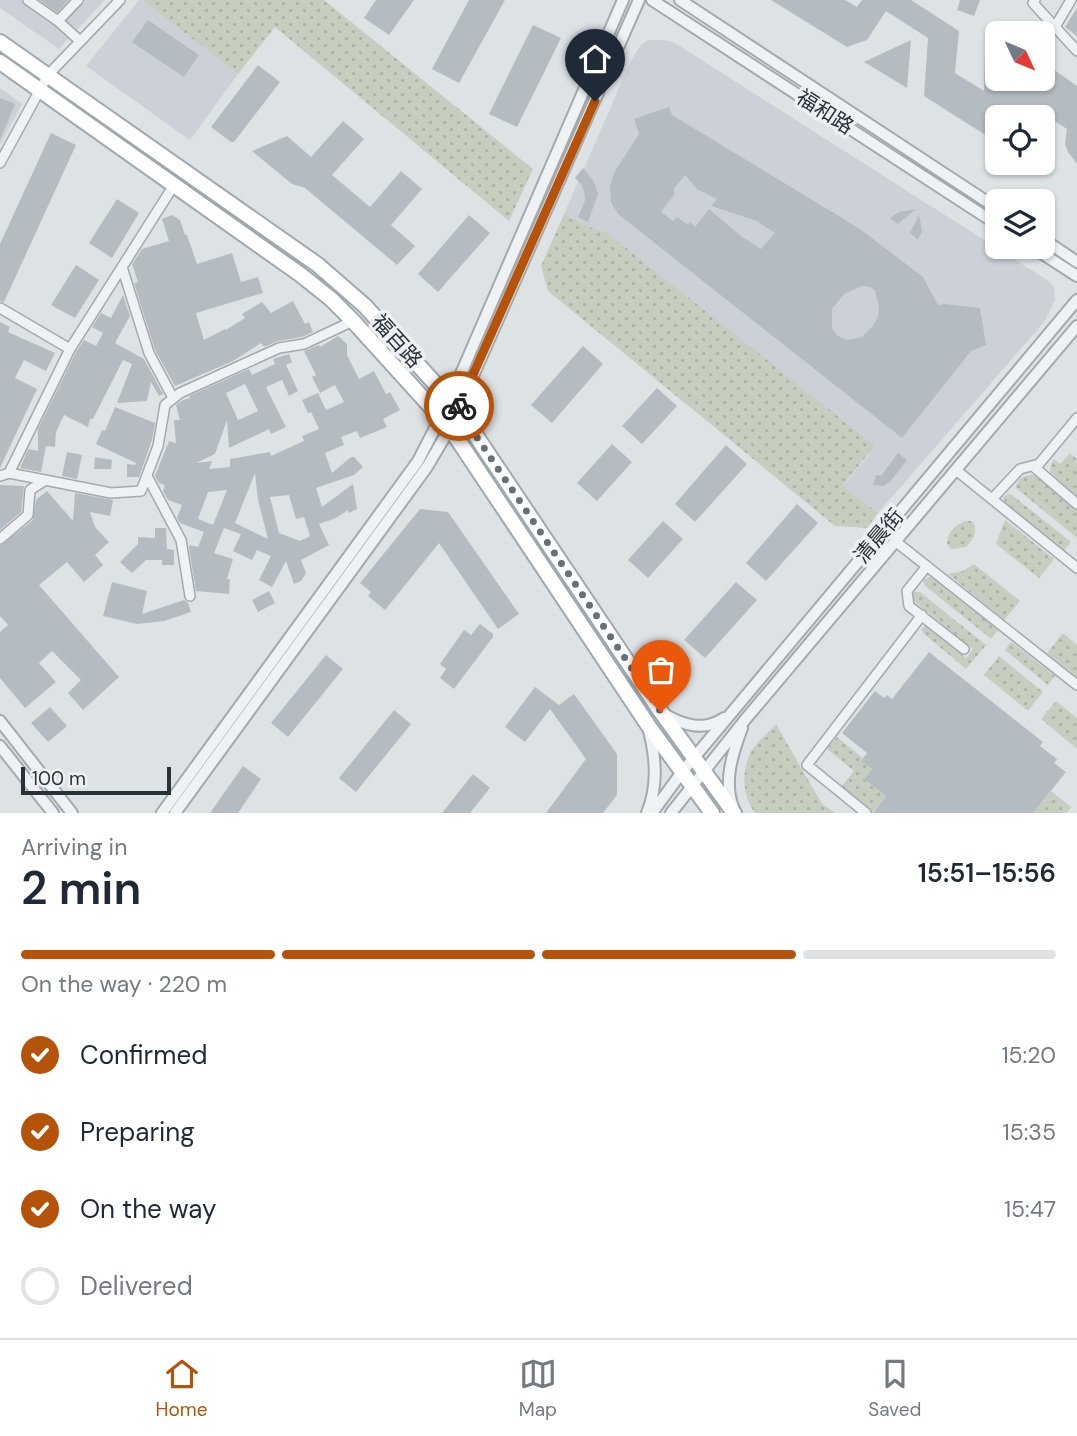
<!DOCTYPE html>
<html lang="en">
<head>
<meta charset="utf-8">
<style>
  body { margin:0; font-family:"DM Sans","Noto Sans SC",sans-serif; background:#f6f6f7; color:#1f2937; height:100vh; display:flex; flex-direction:column; font-size:26px; white-space:nowrap }
  * { box-sizing:border-box; margin:0 }
  p { font-size:23px; color:#747a83 }
  .icon { flex:none; width:38px; height:38px; fill:none; stroke:currentColor; stroke-width:2; stroke-linecap:round; stroke-linejoin:round }
  .map { position:relative; height:813px; overflow:hidden }
  .sheet { display:flex; flex-direction:column; background:#fff; flex:1 }
  .sheet>* { flex:none }
  .needle { width:46px; rotate:134deg }
  .buttons { position:absolute; left:985px; top:21px; display:grid; gap:14px }
  .buttons a { display:grid; place-items:center; width:70px; height:70px; border-radius:10px; background:#fff; box-shadow:0 2px 5px #0004; font-size:35px }
  .scale { position:absolute; left:21px; bottom:18px; width:150px; box-sizing:border-box; padding-left:7px; border:4px solid #28323a; border-top:0; font-size:19px; line-height:24px; white-space:nowrap; color:#28323a; -webkit-text-stroke:5px #ecf0f3; paint-order:stroke }
  .pin { position:absolute; display:grid; place-items:center; width:60px; height:60px; color:#fff; margin:-72px -30px; border-radius:50% 50% 50% 0; rotate:-45deg; box-shadow:0 0 7px #0007 }
  .pin .icon { rotate:45deg }
  .courier { position:absolute; display:grid; place-items:center; width:70px; height:70px; margin:-35px; border:5px solid #b45309; border-radius:50%; background:#fff; color:#222; box-shadow:0 2px 9px #0007 }
  .overview em { font-style:normal; font-weight:600 }
  .overview div { display:flex; flex-direction:column-reverse }
  .overview { display:flex; align-items:center; justify-content:space-between; height:119px; padding:0 21px }
  h1 { font-size:46px; font-weight:600; line-height:52px }
  .bar { display:grid; grid-template-columns:repeat(4,1fr); gap:10px 7px; align-content:center; height:84px; padding:0 21px }
  .bar i { height:9px; border-radius:5px; background:#e0e1e3 }
  .bar .current { background:#b45309 }
  .bar p { grid-column:span 4 }
  ol { padding:0 21px; list-style:none }
  li { display:flex; align-items:center; gap:21px; height:77px }
  li p { margin-inline-start:auto }
  li .icon { padding:7px; border-radius:50%; background:#b45309; color:#fff; stroke-width:4 }
  li:last-child { color:#747a83 }
  li i { width:38px; height:38px; border:4px solid #e0e1e3; border-radius:50% }
  .tabs { display:flex; justify-content:space-around; align-items:center; height:98px; border-top:2px solid #e0e1e3; background:#fff; font-size:19px; color:#747a83 }
  .tabs a { display:grid; justify-items:center; gap:4px }
  .tabs .current { color:#b45309 }
  .map>svg:first-child { display:block }
  .built { fill:#cbd1d6 }
  .green { fill:url(#green-dots) }
  .building { fill:#b5bcc1; fill-rule:evenodd }
  .lines { fill:none; stroke-linecap:round; stroke-linejoin:round }
  .minor-casing { stroke:#a3aaae; stroke-width:12 }
  .tertiary-casing { stroke:#a3aaae; stroke-width:14 }
  .primary-casing { stroke:#9ea8af; stroke-width:18 }
  .minor { stroke:#eff2f4; stroke-width:9 }
  .tertiary { stroke:#eff2f4; stroke-width:10 }
  .primary { stroke:#fff; stroke-width:14 }
  .done { stroke:#677076; stroke-width:7; stroke-dasharray:0 12.6 }
  .route { stroke:#b45309; stroke-width:9 }
  .labels { text-anchor:middle; dominant-baseline:central; stroke-width:7; stroke-linejoin:round; paint-order:stroke }
  .street-label { font-size:21px; fill:#28323a; stroke:#ecf0f3 }
</style>
</head>
<body>
<div class="map">
<svg width="1077" height="813" viewBox="0 0 1077 813">
  <defs>
    <pattern id="green-dots" width="8" height="8" patternUnits="userSpaceOnUse" patternTransform="scale(1.75)"><rect width="8" height="8" fill="#c6cebf"/><path d="M2 2h.1M6 6h.1" fill="none" stroke="#aab1a5" stroke-width="1.8" stroke-linecap="round"/></pattern>
  </defs>
  <rect width="100%" height="100%" fill="#dde2e5"/>
  <path class="built" d="M0 0H105L59 49 0 8Z
    M139 0H142L238 74 190 140 86 66Z
    M648 40H664L675 43 1050 282 1054 288 1055 300 1045 321 878 513 842 487 875 447 605 231 594 229 564 214 631 61 640 46Z
    M0 88 22 104 0 145Z"/>
  <path class="green" d="M142 0H324L533 169 509 221 275 27 238 74Z
    M564 214 594 229 605 231 875 446 842 486 878 513 867 528 835 526 548 291 541 266Z
    M1070 453 1077 459V497L1050 472 1051 464 1054 459 1060 464Z
    M1037 475 1077 510V538L1016 488C1016 477 1028 474 1037 475Z
    M1008 494 1012 495 1071 542 1064 551 1006 504 1003 497Z
    M1005 520 1054 559 1039 578 996 544Z
    M966 521H971L975 525 974 537 966 547 951 549 947 544C948 531 955 525 966 521Z
    M974 564 1020 601 1004 620 948 574 963 571Z
    M931 577 998 630 991 639 924 585 923 580Z
    M914 592H920L986 645 966 669 923 633 921 629 926 626 966 658 973 649 913 600Z
    M1063 633 1077 645V677L1047 653Z
    M1011 642 1055 676 1048 685 1005 650Z
    M999 656 1043 692 1028 711 984 675Z
    M1056 701 1077 718V749L1041 719Z
    M776 724 822 804 835 813H755C743 797 741 773 750 754 754 744 768 733 776 724Z
    M837 737 863 758 861 761 872 769 864 779 886 796 873 812 841 787 854 771 827 749Z
    M1051 791 1071 807 1067 813H1033Z"/>
  <path class="building" d="M40 0H68L57 12Z
    M376 0H414L389 35 364 18Z
    M469 0H505L459 83 432 69Z
    M771 0H845L857 7 862 0H911L959 31 955 73 984 91 985 51 998 59V79H1043V62L1077 86V164L1068 152 1065 144 1067 129 1040 111 1037 117H998V143L924 96 928 38 886 11 867 40 847 47Z
    M960 0H980L974 16 957 10Z
    M1077 8V36L1065 27Z
    M148 20 199 55 184 77 132 42Z
    M533 25 561 38 517 127 489 114Z
    M911 40 907 88 864 62Z
    M258 65 280 82 234 142H231L211 127Z
    M0 98 15 104 0 140Z
    M669 107 672 115 860 229 923 277 938 305 945 304 980 308 986 345 971 351 902 438 618 214 611 202 610 186 615 171 639 134 634 119ZM685 175 697 189 717 199 711 206 757 221 775 233 761 249 742 237 709 209 695 227 690 222 688 225 677 217 673 221 661 212 674 195V189ZM862 286 871 287 875 291 879 306 878 316 873 326 862 337 847 340 838 336 832 328V309L844 294Z
    M343 121 364 139 332 175 370 207 401 171 422 189 391 225 415 246 397 265 305 188 292 184 252 151 287 136 311 157Z
    M51 133 76 145 4 302 0 301V244Z
    M583 168 594 182 598 194 588 222 578 217 585 201V195L582 185 575 178Z
    M117 199 139 213 112 258 89 243Z
    M916 209 898 224 890 218 899 212Z
    M172 215 180 220 185 235H187L197 264 232 253 241 282 258 277 263 293 196 313 204 340 225 329 226 330 245 318 242 314 262 302 271 313 293 301 305 324 309 322 313 332 302 337 278 341 264 347 261 343 233 361 175 386 155 350 134 283 138 282 132 264 142 249 169 241 162 219Z
    M469 215 490 233 438 292 418 274Z
    M919 215 922 231 918 240 910 233Z
    M76 265 99 280 75 318 51 305Z
    M123 295 130 316 115 343 144 359 163 394 159 396 151 382 147 401 117 403 132 364 123 360 93 419H90L88 427 64 415 56 432 55 447 46 446 41 472 20 468 28 449 38 451V429L76 352 84 340 96 346 103 333 92 327 101 313 111 318Z
    M0 322 10 327 8 332 55 353 46 371 24 360 15 378 37 389 0 468Z
    M338 336 347 344V355L359 379 374 371 386 394 390 392 400 410 383 419 387 427 360 438 357 431 341 437 344 445 325 453 332 473 351 457H354L363 467 354 475 316 488 322 507 353 484 357 509 349 513 348 510 336 518 319 524 329 545 301 560 306 573 301 581 294 584 286 561 272 587 259 580 271 556 257 550 252 560 233 551 241 534 224 528 214 553 233 559 227 579H230L229 594 196 591 189 548 190 545 198 547 204 532 180 523 177 518 182 505 168 500 163 491 165 485 159 483 155 476 169 441 176 443 174 420H180L176 405 183 400 190 398 189 396 249 369 252 375 275 364 273 359 289 354 292 362 286 365 298 391 289 396 282 380 266 387 286 427 271 434 269 429 229 448 227 420 215 454 196 463 212 461 209 469 230 467V459L270 452 271 456 304 441 302 436 319 429 311 412 308 413 302 400 318 393 326 410 344 402 335 385 320 393 312 377 316 375 304 351 319 345 320 347ZM245 384 258 411 238 420 226 393ZM255 473 258 500 268 539 235 523ZM227 490 213 525 198 519 208 492ZM289 495 296 519 304 517 310 536 300 541 279 533 270 497Z
    M583 346 603 364 552 423 531 405Z
    M657 388 677 406 642 444 622 426Z
    M115 407 155 423 152 440 139 477H127V464L135 465 136 463 96 444 102 430 105 431Z
    M612 444 632 462 597 501 577 483Z
    M726 445 747 464 695 522 675 504Z
    M67 452 82 455 77 479 62 476Z
    M898 453 907 460 890 482 883 486 873 485 876 475 881 476Z
    M95 457 112 460 111 469H94Z
    M0 485 24 486 21 512 0 530Z
    M47 491 73 521 75 493 113 500 110 516 90 512 95 527 109 542 95 555 103 565 84 582 67 562 39 585 119 677 83 710 68 693 81 680 52 651 39 663 56 682 25 708 0 678V632L8 625 0 616V546L33 520 36 500Z
    M797 504 818 523 766 581 746 563Z
    M420 509 448 512 519 614 498 629 439 543 385 610 368 596 371 592 360 583Z
    M663 521 683 539 648 578 628 560Z
    M155 528H166L167 549 174 550V565H162V560H146L132 573 120 562 138 544V537L155 538Z
    M112 582 147 591 142 614 184 600 188 603 191 612 164 621 137 624 103 616Z
    M736 582 757 600 705 658 684 640Z
    M269 591 275 603 258 612 252 600Z
    M480 624 493 634V637L454 689 440 678 446 669 440 664 464 630 471 635Z
    M929 652 1043 742 1040 746 1057 759 1054 763 1066 772 1033 813H873L886 796 864 779 872 769 861 761 867 753 842 733 875 691 884 698 887 695 892 699Z
    M326 655 343 669 288 737 271 723Z
    M535 687 559 705 574 694 617 754V795L603 813H546L586 759 550 709 525 742 505 727Z
    M50 707 67 726 48 742 31 723Z
    M394 710 411 724 356 792 339 778Z
    M243 766 261 779 238 813H210Z
    M473 774 490 788 470 813H442Z"/>
  <g class="lines">
    <g class="minor-casing">
      <path id="minor" d="M28 0 58 21 80 41
        M1035 0 1033 3 1077 51
        M58 21 78 0
        M1055 27 1071 0
        M0 163 48 75 120 0
        M122 267 149 353 173 398
        M0 308 70 349 9 473
        M70 349 174 185
        M1033 466 1077 504
        M956 470 1077 568
        M0 476 9 473 111 493 141 491 158 446 165 405 180 393 279 348 304 344 353 321
        M147 476 181 540 190 596
        M992 499 1020 469 1039 464 1077 418
        M0 539 28 515 30 490 44 481
        M895 541 1077 685
        M927 566 907 591 909 606 964 649
        M866 813 807 765 922 615"/>
    </g>
    <g class="tertiary-casing">
      <path id="tertiary" d="M652 0 998 225
        M680 0 998 209
        M1043 239 1077 262
        M1032 247 1077 276
        M664 714C683 725 704 732 724 718
        M0 721 72 813
        M0 746 53 813
        M733 807C723 781 733 752 742 728
        M162 813 418 461 450 399 623 0
        M175 813 427 467 450 428 639 0
        M647 813C658 787 656 758 649 731
        M652 813 682 772 1077 300
        M671 813 744 721 1077 326"/>
    </g>
    <g class="primary-casing">
      <path id="primary" d="M0 42 318 265 365 306 458 409 661 712 734 813
        M0 62 301 275 331 299 353 321 450 428 648 725 712 813"/>
    </g>
    <use href="#minor" class="minor"/>
    <use href="#tertiary" class="tertiary"/>
    <use href="#primary" class="primary"/>
  </g>
  <g class="lines">
    <path class="done" d="M459 406 458 409 661 712"/>
    <path class="route" d="M459 406 595 101"/>
  </g>
  <g class="labels">
    <g class="street-label">
      <text transform="translate(825 112) rotate(33)">福和路</text>
      <text transform="translate(397 341) rotate(48)">福百路</text>
      <text transform="translate(879 536) rotate(-50)">清晨街</text>
    </g>
  </g>
</svg>
<div class="buttons">
<a><svg class="needle" viewBox="-14 -14 28 28"><path d="M0-13l5 13h-10z" fill="#e53935"/><path d="M0 13l5-13h-10z" fill="#747a83"/></svg></a>
<a><svg class="icon" aria-label="locate" viewBox="0 0 24 24"><circle cx="12" cy="12" r="6"/><path d="M12 2v4M12 18v4M2 12h4M18 12h4"/></svg></a>
<a><svg class="icon" aria-label="layers" viewBox="0 0 24 24"><path d="M12 4l9 5-9 5-9-5zM3 14l9 5 9-5"/></svg></a>
</div>
<div class="scale">100 m</div>
<div class="pin" style="left:661px;top:712px;background:#ea580c"><svg class="icon" aria-label="bag" viewBox="0 0 24 24"><path d="M5 8h14l-1 12H6zM9 8a3 3 0 0 1 6 0"/></svg></div>
<div class="pin" style="left:595px;top:101px;background:#1f2937"><svg class="icon" aria-label="home" viewBox="0 0 24 24"><path d="M3 11l9-7 9 7M6 9v11h12V9"/></svg></div>
<div class="courier" style="left:459px;top:406px"><svg class="icon" aria-label="bike" viewBox="0 0 24 24"><circle cx="6" cy="16" r="4"/><circle cx="18" cy="16" r="4"/><path d="M6 16l4-8h5l3 8M10 8l3 8H6M13 5h3"/></svg></div>
</div>
<section class="sheet">
<div class="overview"><div><h1>2 min</h1><p>Arriving in</p></div><em>15:51–15:56</em></div>
<div class="bar"><i class="current"></i><i class="current"></i><i class="current"></i><i></i><p>On the way · 220 m</p></div>
<ol>
<li><svg class="icon" aria-label="check" viewBox="0 0 24 24"><path d="M5 12l5 5 9-10"/></svg>Confirmed<p>15:20</p></li>
<li><svg class="icon" aria-label="check" viewBox="0 0 24 24"><path d="M5 12l5 5 9-10"/></svg>Preparing<p>15:35</p></li>
<li><svg class="icon" aria-label="check" viewBox="0 0 24 24"><path d="M5 12l5 5 9-10"/></svg>On the way<p>15:47</p></li>
<li><i></i>Delivered</li>
</ol>
</section>
<nav class="tabs">
<a class="current"><svg class="icon" aria-label="home" viewBox="0 0 24 24"><path d="M3 11l9-7 9 7M6 9v11h12V9"/></svg>Home</a>
<a><svg class="icon" aria-label="map" viewBox="0 0 24 24"><path d="M3 6l6-2 6 2 6-2v14l-6 2-6-2-6 2zM9 4v14M15 6v14"/></svg>Map</a>
<a><svg class="icon" aria-label="saved" viewBox="0 0 24 24"><path d="M7 4h10v16l-5-4-5 4z"/></svg>Saved</a>
</nav>
</body>
</html>
